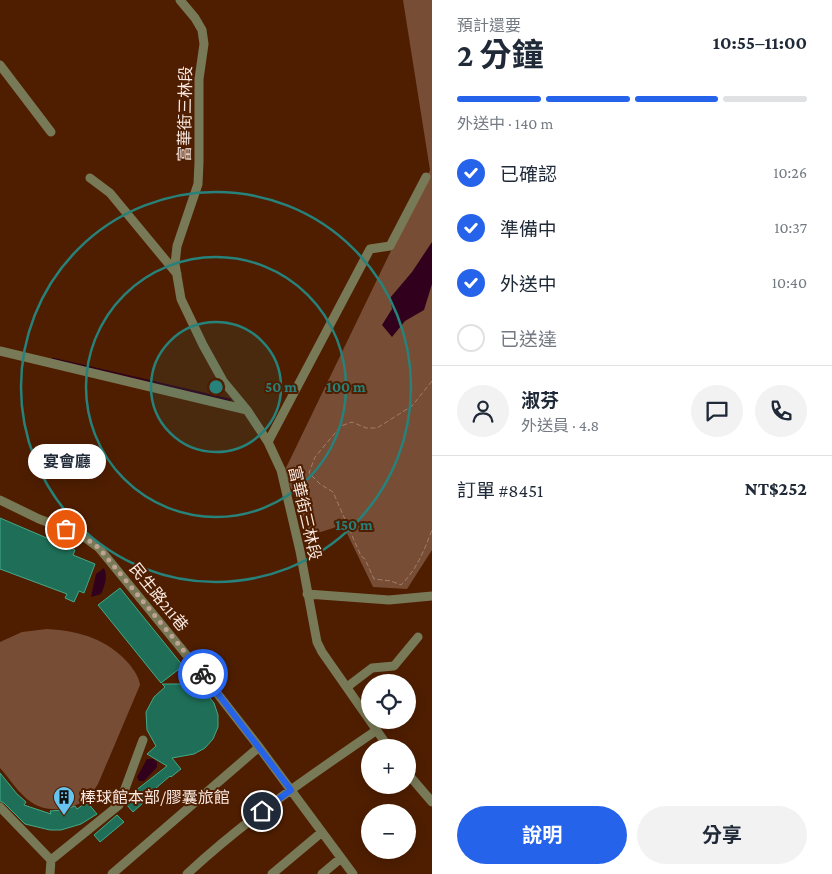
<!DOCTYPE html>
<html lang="zh-TW">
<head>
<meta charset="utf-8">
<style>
  body { margin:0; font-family:"Crimson Pro","Noto Sans TC",serif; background:#f2f2f3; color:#1f2937; height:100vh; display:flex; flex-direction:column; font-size:19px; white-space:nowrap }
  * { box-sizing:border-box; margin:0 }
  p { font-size:16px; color:#747a83 }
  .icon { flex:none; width:28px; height:28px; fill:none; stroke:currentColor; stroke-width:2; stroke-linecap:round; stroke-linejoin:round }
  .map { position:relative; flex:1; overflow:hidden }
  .panel { display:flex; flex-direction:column; background:#fff; width:400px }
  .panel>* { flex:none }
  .controls { position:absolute; left:361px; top:674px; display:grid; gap:10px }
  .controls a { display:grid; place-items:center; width:55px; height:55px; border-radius:50%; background:#fff; box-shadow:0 2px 12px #0003; font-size:25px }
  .pin { position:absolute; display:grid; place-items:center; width:42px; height:42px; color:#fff; margin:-21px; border:2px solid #fff; border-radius:50%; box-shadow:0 1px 5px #0007 }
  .courier { position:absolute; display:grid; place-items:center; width:50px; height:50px; margin:-25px; border:4px solid #2563eb; border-radius:50%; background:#fff; color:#222; box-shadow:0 1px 6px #0007 }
  .bubble { position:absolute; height:35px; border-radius:18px; background:#fff; box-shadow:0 2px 12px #0003; font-size:16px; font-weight:700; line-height:35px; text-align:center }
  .overview em { font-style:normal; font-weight:700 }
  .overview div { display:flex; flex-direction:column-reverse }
  .overview { display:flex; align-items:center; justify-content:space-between; height:85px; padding:0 25px }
  h1 { font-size:32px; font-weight:700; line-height:38px }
  .bar { display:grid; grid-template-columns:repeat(4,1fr); gap:8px 5px; align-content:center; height:60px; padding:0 25px }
  .bar i { height:6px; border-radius:4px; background:#e0e1e3 }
  .bar .on { background:#2563eb }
  .bar p { grid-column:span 4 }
  .line { display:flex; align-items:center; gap:12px; padding:0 25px; border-top:1px solid #e0e1e3 }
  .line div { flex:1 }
  .round { display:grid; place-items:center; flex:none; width:52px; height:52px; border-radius:26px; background:#f2f2f3 }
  ol { padding:0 25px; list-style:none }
  li { display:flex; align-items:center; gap:15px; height:55px }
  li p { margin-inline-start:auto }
  li .icon { padding:5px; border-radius:50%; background:#2563eb; color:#fff; stroke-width:4 }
  li:last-child { color:#747a83 }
  li i { width:28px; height:28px; border:2px solid #e0e1e3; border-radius:50% }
  .cta { display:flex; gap:10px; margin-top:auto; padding:10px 25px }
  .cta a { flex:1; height:58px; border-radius:30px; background:#2563eb; color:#fff; font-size:20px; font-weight:700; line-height:58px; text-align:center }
  .cta a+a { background:#f2f2f3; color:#1f2937 }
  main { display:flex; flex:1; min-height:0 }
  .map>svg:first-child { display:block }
  .green { fill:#774d35 }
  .water { fill:#30001c }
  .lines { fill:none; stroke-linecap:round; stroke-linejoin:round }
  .stream { stroke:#30001c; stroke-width:2.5 }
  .building { fill:#1f6f58; stroke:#43a989 }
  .path { stroke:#a07e6b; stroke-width:1; stroke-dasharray:5 2.5; stroke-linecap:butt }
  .minor { stroke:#787956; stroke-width:9 }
  .done { stroke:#bea292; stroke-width:5; stroke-dasharray:0 9 }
  .route { stroke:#2563eb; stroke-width:6 }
  .ring { fill:none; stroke:#26827a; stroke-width:2.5 }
  .labels { text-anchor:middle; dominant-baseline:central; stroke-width:4; stroke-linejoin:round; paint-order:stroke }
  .street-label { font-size:16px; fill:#fae9e1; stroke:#4f1e00 }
  .poi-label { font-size:16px; fill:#fae9e1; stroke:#4f1e00; text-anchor:start }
  .centre { fill:#26827a; stroke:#4f1e00; stroke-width:2.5 }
  .ring-label { font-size:15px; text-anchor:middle; font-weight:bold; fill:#26827a; stroke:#4f1e00; stroke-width:4; stroke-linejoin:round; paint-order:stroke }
</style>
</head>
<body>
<main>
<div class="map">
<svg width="432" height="874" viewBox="0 0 432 874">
  <rect width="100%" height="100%" fill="#4f1e00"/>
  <path class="green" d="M403 0H432V550L407 589 373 587 343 525 311 535 284 472 430 170Z
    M47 629C80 631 108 639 130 665 135 672 139 677 140 685L98 784C95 788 93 794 89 797 74 810 48 814 31 802 19 794 10 779 0 768V642L22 632Z"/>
  <path class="water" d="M432 242V284L424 310 405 321 392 337 382 325 392 309 390 298 412 272Z
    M104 568C108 577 105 585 101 594L91 597 96 574Z
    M147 759H153L157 762V767L144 781H139L137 777Z"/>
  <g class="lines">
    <path class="stream" d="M53 359 230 400"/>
  </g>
  <path class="building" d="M0 518 75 550 73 555 95 564 84 593 79 591 74 602 65 598 67 594 0 569Z
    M120 588 183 666 161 683 98 605Z
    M162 684H186L195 686 206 693 214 703 218 715V727L213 739 205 748 194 754 172 758 181 769 171 777 170 776 141 801 143 803 133 812 126 804 137 794 135 791 167 766 147 754 156 746 147 730 146 712 154 697 165 687Z
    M0 773 17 794 26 802 24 805 51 814 50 811 63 810 75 806 77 809 87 802 97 814 81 824 61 830H50L25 824 4 803 0 801Z
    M117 815 124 822 100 842 94 835Z"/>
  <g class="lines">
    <path class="path" d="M432 381 412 406 377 428H366L352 422 341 426 315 457 309 473 320 484 333 492 361 556 365 559 374 579 391 581 401 585C417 569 424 551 432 530"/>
    <path class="minor" d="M180 0 195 18 202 30 204 44 199 79V162L198 184 177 246 175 264 181 299 203 345 223 381 247 410 268 442 281 470 300 551 317 642 322 652 389 748
      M0 65 51 132
      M90 178 110 193 177 274
      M0 351 247 410
      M268 442 370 249 390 246 426 177
      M0 500 39 519 80 534 99 548 202 674 259 747 353 874
      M307 594 389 600 432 596
      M347 687 372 668 394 666 418 637
      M408 774 432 802
      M0 807 51 860
      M50 874 51 860 119 805 143 740
      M112 874 259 747
      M187 874C245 820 311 775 377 730
      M272 874 322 832
      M322 874 341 858"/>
  </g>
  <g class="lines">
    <path class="done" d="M66 529 80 534 99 548 203 674"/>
    <path class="route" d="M203 674 291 790 262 811"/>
  </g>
  <circle cx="216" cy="387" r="65" fill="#26827a" fill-opacity=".12"/>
  <g class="ring">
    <circle cx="216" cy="387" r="65"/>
    <circle cx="216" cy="387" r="130"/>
    <circle cx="216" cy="387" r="195"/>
  </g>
  <defs>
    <g id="building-pin" transform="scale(1.125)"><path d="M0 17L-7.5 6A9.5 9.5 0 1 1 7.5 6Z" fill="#66c4ef" stroke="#4f1e00"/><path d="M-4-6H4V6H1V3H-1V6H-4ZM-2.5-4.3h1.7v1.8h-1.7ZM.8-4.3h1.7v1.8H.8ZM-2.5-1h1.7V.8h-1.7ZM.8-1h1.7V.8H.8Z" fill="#111"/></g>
  </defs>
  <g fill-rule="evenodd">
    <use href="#building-pin" x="64" y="797"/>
  </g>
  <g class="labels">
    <g class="street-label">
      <text transform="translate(185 114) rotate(-89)">富華街三林段</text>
      <text transform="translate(305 513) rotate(77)">富華街三林段</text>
      <text transform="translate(159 597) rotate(51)">民生路211巷</text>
    </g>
    <g class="poi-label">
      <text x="80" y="797">棒球館本部/膠囊旅館</text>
    </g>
  </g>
  <circle cx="216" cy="387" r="8" class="centre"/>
  <g class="ring-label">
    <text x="281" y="392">50 m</text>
    <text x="346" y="392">100 m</text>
    <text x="354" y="530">150 m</text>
  </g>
</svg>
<div class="controls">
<a><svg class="icon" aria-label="locate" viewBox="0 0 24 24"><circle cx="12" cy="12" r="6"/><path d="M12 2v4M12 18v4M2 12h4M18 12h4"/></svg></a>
<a>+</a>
<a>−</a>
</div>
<div class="pin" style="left:66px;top:529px;background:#ea580c"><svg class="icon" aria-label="bag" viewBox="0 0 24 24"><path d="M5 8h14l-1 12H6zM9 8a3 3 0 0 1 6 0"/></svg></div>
<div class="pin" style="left:262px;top:811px;background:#1f2937"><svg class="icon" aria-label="home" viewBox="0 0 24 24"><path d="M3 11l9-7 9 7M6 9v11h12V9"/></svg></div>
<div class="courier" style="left:203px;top:674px"><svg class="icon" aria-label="bike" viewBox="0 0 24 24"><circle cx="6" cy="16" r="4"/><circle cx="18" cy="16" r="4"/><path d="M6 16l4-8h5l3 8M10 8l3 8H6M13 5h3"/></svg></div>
<div class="bubble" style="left:28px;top:444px;width:78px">宴會廳</div>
</div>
<section class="panel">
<div class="overview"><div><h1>2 分鐘</h1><p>預計還要</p></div><em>10:55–11:00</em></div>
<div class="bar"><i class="on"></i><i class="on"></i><i class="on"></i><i></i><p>外送中 · 140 m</p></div>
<ol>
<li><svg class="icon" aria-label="check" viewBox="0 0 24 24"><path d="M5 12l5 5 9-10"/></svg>已確認<p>10:26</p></li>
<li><svg class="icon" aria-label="check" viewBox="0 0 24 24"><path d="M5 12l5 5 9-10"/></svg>準備中<p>10:37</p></li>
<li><svg class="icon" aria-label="check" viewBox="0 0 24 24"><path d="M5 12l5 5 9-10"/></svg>外送中<p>10:40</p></li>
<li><i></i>已送達</li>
</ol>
<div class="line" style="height:90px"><a class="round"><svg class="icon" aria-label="person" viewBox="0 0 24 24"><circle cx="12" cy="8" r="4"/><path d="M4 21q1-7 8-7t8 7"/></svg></a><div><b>淑芬</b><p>外送員 · 4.8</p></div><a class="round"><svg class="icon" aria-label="chat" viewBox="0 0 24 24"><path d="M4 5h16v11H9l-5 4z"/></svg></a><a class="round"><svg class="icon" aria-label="phone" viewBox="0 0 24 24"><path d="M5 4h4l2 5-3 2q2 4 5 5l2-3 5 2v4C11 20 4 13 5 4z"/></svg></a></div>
<div class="line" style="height:65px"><div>訂單 #8451</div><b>NT$252</b></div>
<div class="cta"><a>說明</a><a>分享</a></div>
</section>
</main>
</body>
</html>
